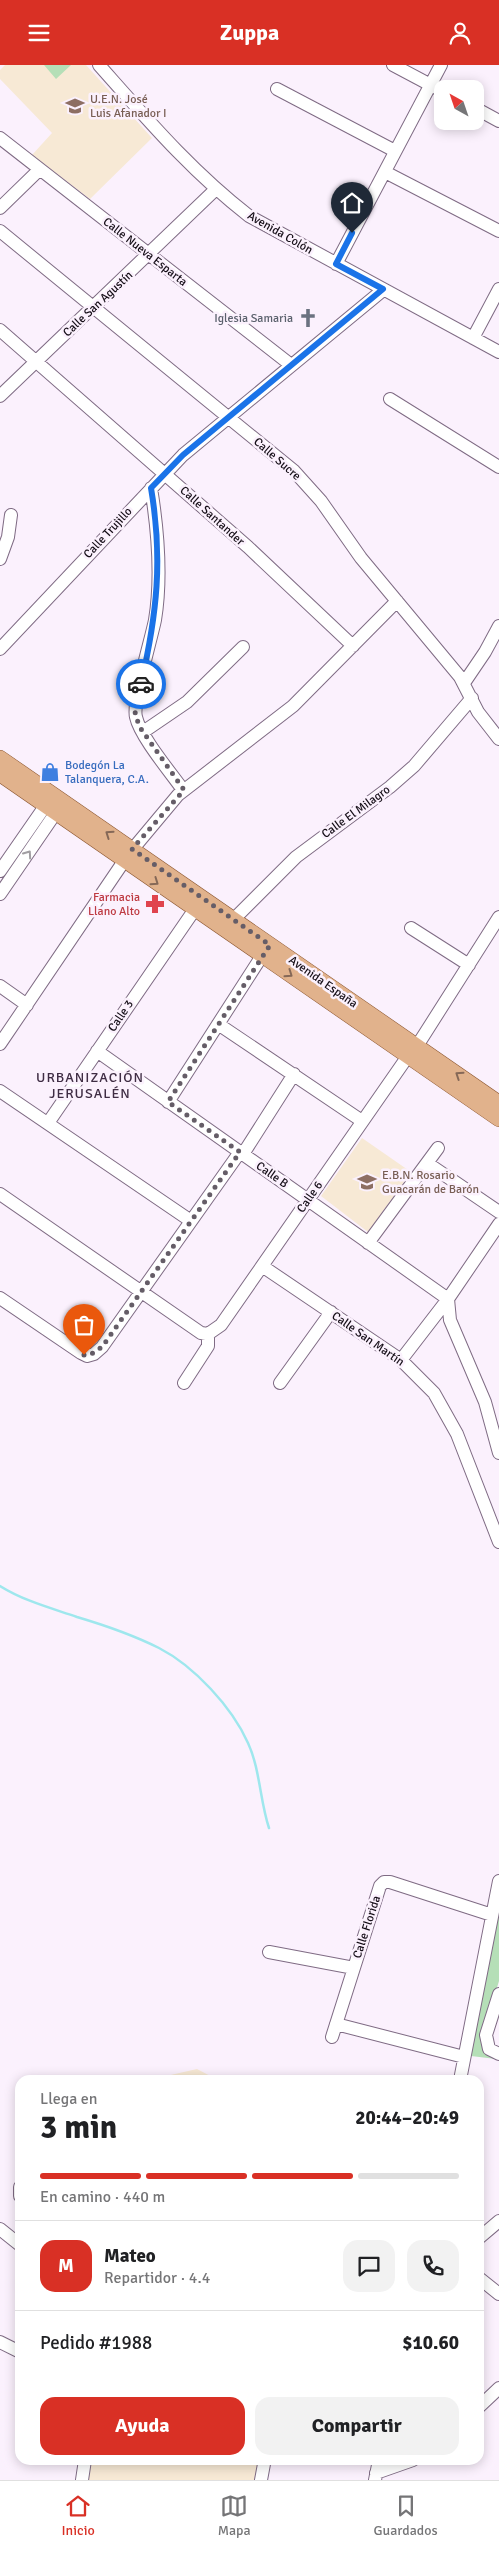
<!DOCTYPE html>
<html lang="es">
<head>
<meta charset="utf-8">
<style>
  body { margin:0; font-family:Signika,sans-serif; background:#f2f2f2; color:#202124; height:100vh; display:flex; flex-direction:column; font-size:19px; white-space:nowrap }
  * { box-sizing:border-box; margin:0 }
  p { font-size:16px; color:#757577 }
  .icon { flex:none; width:28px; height:28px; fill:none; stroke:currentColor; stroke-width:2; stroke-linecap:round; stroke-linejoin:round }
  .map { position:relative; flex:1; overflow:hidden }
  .side { position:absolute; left:15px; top:2010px; width:469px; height:390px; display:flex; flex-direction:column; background:#fff; border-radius:15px; box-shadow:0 2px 12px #0003 }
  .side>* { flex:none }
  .needle { width:32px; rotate:320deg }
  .controls { position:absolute; left:434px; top:15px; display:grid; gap:10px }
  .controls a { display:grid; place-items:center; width:50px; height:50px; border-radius:10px; background:#fff; box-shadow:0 2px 12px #0003; font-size:25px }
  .pin { position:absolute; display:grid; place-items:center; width:42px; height:42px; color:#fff; margin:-51px -21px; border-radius:50% 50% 50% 0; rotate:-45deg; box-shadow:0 0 5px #0007 }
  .pin .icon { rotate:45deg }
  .courier { position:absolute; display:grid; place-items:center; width:50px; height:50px; margin:-25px; border:4px solid #1a73e8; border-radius:50%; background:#fff; color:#222; box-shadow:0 1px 6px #0007 }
  .headline em { font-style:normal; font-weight:800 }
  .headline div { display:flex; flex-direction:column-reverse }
  .headline { display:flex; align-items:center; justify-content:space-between; height:85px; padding:0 25px }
  h1 { font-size:32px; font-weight:800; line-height:38px }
  .bar { display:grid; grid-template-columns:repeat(4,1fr); gap:8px 5px; align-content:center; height:60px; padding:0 25px }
  .bar i { height:6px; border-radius:4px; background:#e0e0e0 }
  .bar .on { background:#d93025 }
  .bar p { grid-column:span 4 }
  .line { display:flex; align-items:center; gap:12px; padding:0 25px; border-top:1px solid #e0e0e0 }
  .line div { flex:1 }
  .round { display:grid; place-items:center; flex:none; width:52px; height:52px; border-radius:15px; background:#f2f2f2 }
  .cta { display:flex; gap:10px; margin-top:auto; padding:10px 25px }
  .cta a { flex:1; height:58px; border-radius:15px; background:#d93025; color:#fff; font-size:20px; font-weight:800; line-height:58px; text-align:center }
  .cta a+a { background:#f2f2f2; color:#202124 }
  header { display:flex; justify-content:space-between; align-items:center; height:65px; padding:0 25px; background:#d93025; color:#fff; font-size:22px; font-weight:800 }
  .menu { display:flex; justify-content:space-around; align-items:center; height:70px; border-top:1px solid #e0e0e0; background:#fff; font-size:14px; color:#757577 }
  .menu a { display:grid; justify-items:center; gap:2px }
  .menu .on { color:#d93025 }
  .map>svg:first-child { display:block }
  .education { fill:#f7e9d5 }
  .green { fill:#b5dfb7 }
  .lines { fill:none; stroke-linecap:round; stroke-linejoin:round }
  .stream { stroke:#9ee7ed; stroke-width:2.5 }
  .minor-casing { stroke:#7f6b84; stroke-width:14 }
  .major-casing { stroke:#8c5731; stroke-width:16 }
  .minor { stroke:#fff; stroke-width:12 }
  .major { stroke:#e1b28c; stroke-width:15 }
  .oneway { stroke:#856857 }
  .oneway2 { stroke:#a19ea2 }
  .done { stroke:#655d67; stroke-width:5; stroke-dasharray:0 9 }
  .route { stroke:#1a73e8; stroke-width:6 }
  .labels { text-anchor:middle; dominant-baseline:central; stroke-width:5; stroke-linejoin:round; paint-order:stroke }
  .education-label { font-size:12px; fill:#785e54; stroke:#fbf1fd; text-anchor:start }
  .street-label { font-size:12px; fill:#140d16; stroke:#fbf1fd }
  .worship-label { font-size:12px; fill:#5b616d; stroke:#fbf1fd; text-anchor:end }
  .shop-label { font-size:12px; fill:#366cbe; stroke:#fbf1fd; text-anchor:start }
  .health-label { font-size:12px; fill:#be3a42; stroke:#fbf1fd; text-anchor:end }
  .neighbourhood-label { font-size:14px; letter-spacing:1px; fill:#3f2d44; stroke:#fbf1fd }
</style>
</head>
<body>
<header><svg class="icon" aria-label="menu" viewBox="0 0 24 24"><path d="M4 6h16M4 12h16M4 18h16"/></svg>Zuppa<svg class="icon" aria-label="person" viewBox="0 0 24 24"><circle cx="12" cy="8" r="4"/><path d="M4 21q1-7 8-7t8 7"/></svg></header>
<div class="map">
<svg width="499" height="2415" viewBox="0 0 499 2415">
  <rect width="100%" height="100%" fill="#fbf1fd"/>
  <path class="education" d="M5 0H86L152 73 90 134 32 90 52 68 0 14V5Z
    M362 1073 411 1107 368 1167 321 1131Z
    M197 2004 218 2015H152L153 2014Z
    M92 2395H258L255 2415H88Z"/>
  <path class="green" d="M44 0H71L56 14Z
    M499 1845V1916L481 1974 483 1983 496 1994 471 1991Z"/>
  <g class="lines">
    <path class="stream" d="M0 1521C24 1536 51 1543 77 1552 104 1560 133 1570 159 1583 194 1601 232 1642 248 1678 260 1704 260 1736 269 1763"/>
    <g class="minor-casing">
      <path id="minor" d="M99 0C147 54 191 106 249 151L499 287
        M393 0 442 26
        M277 24 395 86
        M475 43 499 56
        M0 73 291 300
        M385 107 499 166
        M0 143 39 105
        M0 166 294 406 321 436 361 493 460 612 478 647 499 674
        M336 199 441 0
        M0 265 248 482 353 581
        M473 273 499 224
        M0 331 216 124
        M390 334 499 402
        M151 423C158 466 162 512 155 555 151 575 132 638 136 652 140 671 171 708 183 725
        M0 494 8 472 11 450
        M0 584 183 390 383 225
        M464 618 485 587 499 561
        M143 667 187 637 243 582
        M132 785 178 730 293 641 397 536
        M0 806 50 734
        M0 829 61 740
        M233 855 296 792 390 722 414 701 472 633
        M411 863 469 900
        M0 921 27 940
        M218 959 362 1056
        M0 979 124 796
        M417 981 499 852
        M97 986 448 1234
        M0 1026 191 1156
        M168 1037 267 883
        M48 1058 195 844
        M243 1089 294 1009
        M427 1098 499 1147
        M0 1129 201 1268 208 1269
        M368 1178 438 1083
        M262 1201 401 1295 434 1328 457 1369 499 1477
        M0 1233 81 1288 87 1291 94 1289 102 1282 240 1087
        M448 1234 450 1255 485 1337 499 1388
        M208 1269 221 1260 408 991
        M401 1295 448 1234 499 1159
        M184 1318 208 1281V1269
        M280 1318 331 1247
        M269 1887 354 1903
        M499 1929 486 1970 489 1984 499 1989
        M336 1959 464 1992
        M332 1972 380 1821 384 1817H390L492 1850
        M460 2015 499 1816
        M20 2122V2131
        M0 2164 20 2180
        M479 2173 499 2156
        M479 2213 499 2229
        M0 2277 20 2287
        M479 2342 499 2323
        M376 2408 413 2395
        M82 2415 85 2395
        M261 2415 264 2399
        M375 2415 379 2395"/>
    </g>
    <g class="major-casing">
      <path id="major" d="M0 693 499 1038
        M0 709 499 1054"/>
    </g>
    <use href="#minor" class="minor"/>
    <use href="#major" class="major"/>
  </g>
  <defs><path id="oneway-chevron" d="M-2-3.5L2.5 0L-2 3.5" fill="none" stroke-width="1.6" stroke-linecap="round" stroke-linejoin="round" transform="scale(1.25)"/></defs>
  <g class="oneway">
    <use href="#oneway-chevron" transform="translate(109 769) rotate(-145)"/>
    <use href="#oneway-chevron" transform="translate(155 817) rotate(35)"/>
    <use href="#oneway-chevron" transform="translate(289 909) rotate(35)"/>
    <use href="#oneway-chevron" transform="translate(459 1010) rotate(-146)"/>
  </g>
  <use class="oneway2" href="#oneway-chevron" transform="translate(28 789) rotate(-55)"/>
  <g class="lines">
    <path class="done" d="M84 1290H90L102 1282 240 1087 168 1037 270 880 132 784 184 725 139 661 135 647 141 619"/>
    <path class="route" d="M141 619C157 549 163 494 151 423L183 390 383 224 336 199 352 168"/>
  </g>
  <defs>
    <g id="school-bare" transform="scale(1.5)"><path d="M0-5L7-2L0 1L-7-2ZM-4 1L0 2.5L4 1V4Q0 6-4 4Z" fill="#8d6e63" stroke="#fbf1fd" stroke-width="2.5" paint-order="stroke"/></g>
    <g id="church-bare" transform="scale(1.5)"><path d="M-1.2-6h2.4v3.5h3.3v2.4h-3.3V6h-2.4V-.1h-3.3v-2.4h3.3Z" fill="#6b7280" stroke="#fbf1fd" stroke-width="2.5" paint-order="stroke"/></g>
    <g id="shop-bare" transform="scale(1.5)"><path d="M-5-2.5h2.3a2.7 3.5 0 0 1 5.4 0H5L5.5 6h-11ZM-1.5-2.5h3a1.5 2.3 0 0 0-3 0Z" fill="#3f7fe0" stroke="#fbf1fd" stroke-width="2.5" paint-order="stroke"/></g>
    <g id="pharmacy-bare" transform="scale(1.5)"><path d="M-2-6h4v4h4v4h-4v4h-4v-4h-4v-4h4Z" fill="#e0444e" stroke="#fbf1fd" stroke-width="2.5" paint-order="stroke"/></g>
  </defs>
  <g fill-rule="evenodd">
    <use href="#school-bare" x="75" y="41"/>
    <use href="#church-bare" x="308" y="253"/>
    <use href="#shop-bare" x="50" y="707"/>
    <use href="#pharmacy-bare" x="155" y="839"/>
    <use href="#school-bare" x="367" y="1117"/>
  </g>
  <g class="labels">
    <g class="education-label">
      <text x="90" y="34">U.E.N. José<tspan x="90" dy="14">Luis Afanador I</tspan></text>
      <text x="382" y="1110">E.B.N. Rosario<tspan x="382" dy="14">Guacarán de Barón</tspan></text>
    </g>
    <g class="street-label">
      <text transform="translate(280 168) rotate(30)">Avenida Colón</text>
      <text transform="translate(145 187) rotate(38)">Calle Nueva Esparta</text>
      <text transform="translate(98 239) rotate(-43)">Calle San Agustín</text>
      <text transform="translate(277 394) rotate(41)">Calle Sucre</text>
      <text transform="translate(212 451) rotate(42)">Calle Santander</text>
      <text transform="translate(108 468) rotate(-47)">Calle Trujillo</text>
      <text transform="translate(356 747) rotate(-36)">Calle El Milagro</text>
      <text transform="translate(323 917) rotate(35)">Avenida España</text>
      <text transform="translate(121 951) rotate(-56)">Calle 3</text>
      <text transform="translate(272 1110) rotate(35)">Calle B</text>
      <text transform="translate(310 1132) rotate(-55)">Calle 6</text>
      <text transform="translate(368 1274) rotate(35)">Calle San Martín</text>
      <text transform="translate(367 1862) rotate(-72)">Calle Florida</text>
    </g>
    <g class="worship-label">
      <text x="293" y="253">Iglesia Samaria</text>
    </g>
    <g class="shop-label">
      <text x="65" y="700">Bodegón La<tspan x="65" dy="14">Talanquera, C.A.</tspan></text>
    </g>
    <g class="health-label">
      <text x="140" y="832">Farmacia<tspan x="140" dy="14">Llano Alto</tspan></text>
    </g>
    <g class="neighbourhood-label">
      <text x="90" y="1012">URBANIZACIÓN<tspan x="90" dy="16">JERUSALÉN</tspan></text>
    </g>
  </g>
</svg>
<div class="controls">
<a><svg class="needle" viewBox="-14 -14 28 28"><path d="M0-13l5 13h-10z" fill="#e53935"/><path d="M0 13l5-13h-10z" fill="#757577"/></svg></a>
</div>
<div class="pin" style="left:84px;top:1290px;background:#ea580c"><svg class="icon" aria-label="bag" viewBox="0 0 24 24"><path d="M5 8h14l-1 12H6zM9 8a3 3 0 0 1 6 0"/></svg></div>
<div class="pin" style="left:352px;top:168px;background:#1f2937"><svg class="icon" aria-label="home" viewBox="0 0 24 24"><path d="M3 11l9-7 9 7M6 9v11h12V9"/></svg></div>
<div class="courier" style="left:141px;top:619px"><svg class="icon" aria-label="car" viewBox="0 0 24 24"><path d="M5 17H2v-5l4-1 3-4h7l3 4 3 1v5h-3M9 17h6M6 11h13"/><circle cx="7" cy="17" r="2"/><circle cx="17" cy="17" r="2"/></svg></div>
<section class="side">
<div class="headline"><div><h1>3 min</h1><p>Llega en</p></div><em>20:44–20:49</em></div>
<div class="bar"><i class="on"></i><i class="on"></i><i class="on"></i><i></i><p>En camino · 440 m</p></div>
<div class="line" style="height:90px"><b class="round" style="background:#d93025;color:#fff">M</b><div><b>Mateo</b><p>Repartidor · 4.4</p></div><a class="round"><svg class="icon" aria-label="chat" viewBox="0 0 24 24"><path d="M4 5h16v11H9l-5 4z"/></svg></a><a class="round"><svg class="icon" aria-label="phone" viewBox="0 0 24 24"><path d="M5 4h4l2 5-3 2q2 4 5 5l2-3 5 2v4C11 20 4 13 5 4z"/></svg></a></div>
<div class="line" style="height:65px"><div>Pedido #1988</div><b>$10.60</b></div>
<div class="cta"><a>Ayuda</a><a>Compartir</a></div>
</section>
</div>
<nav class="menu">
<a class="on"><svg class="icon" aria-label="home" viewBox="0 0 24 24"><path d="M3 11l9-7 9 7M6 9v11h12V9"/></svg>Inicio</a>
<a><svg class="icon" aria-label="map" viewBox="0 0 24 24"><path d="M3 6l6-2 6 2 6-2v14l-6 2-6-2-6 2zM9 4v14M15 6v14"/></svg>Mapa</a>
<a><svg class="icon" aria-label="saved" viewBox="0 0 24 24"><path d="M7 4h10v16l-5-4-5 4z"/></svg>Guardados</a>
</nav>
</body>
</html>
